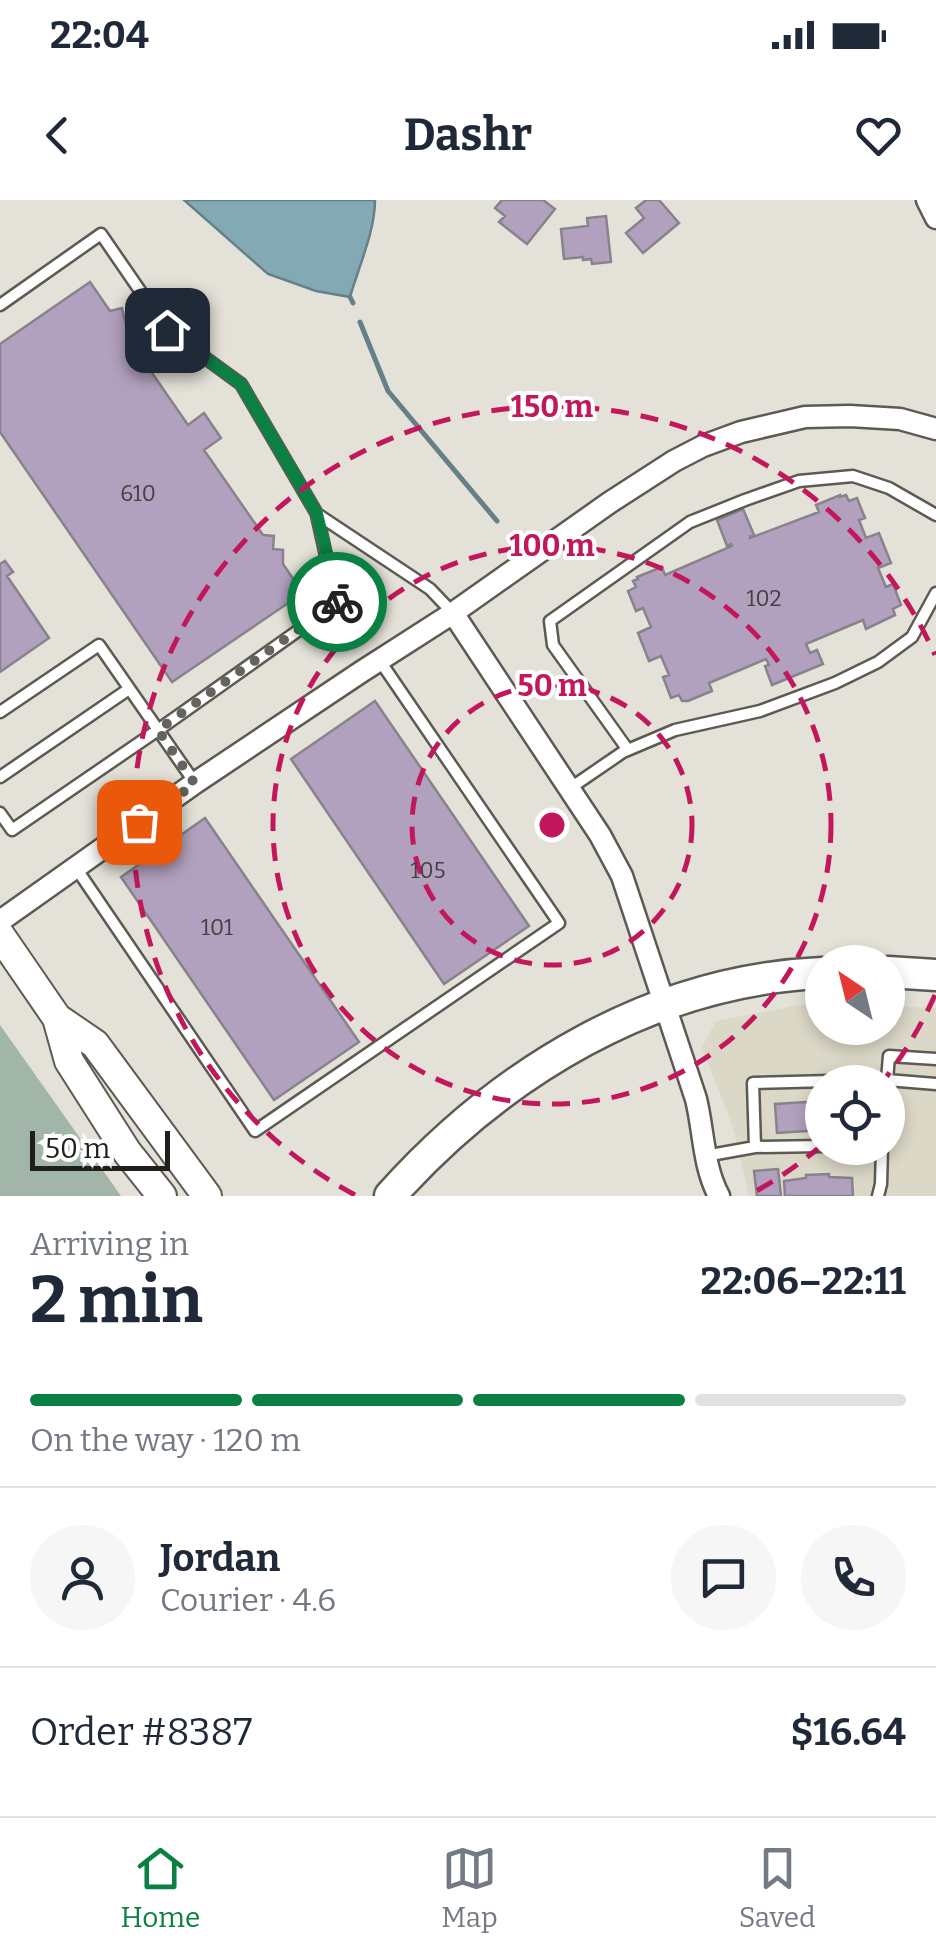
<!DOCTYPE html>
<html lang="en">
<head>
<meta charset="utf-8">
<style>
  body { margin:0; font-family:Bitter,serif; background:#f6f6f7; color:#1f2937; height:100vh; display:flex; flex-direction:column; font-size:38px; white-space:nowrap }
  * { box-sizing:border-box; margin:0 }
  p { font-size:32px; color:#747a83 }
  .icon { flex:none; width:55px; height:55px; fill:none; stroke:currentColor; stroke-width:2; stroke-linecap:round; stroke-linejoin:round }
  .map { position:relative; height:996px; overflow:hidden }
  .sheet { display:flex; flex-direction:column; background:#fff; flex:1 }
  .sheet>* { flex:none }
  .needle { width:65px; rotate:325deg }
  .buttons { position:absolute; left:805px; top:745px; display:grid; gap:20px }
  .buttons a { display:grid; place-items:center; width:100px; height:100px; border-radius:50%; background:#fff; box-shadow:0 5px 15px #0003; font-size:50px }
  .scale { position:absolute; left:30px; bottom:25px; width:140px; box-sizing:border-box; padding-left:10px; border:5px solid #201f1c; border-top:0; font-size:28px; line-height:35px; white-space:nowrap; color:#201f1c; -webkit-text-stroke:8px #fff; paint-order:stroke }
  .pin { position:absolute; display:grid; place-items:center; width:85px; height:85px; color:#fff; margin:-42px; border-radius:20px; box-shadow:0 5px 15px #0006 }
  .courier { position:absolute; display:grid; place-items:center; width:100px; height:100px; margin:-50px; border:8px solid #0b8043; border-radius:50%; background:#fff; color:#222; box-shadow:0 2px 12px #0007 }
  .head em { font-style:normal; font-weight:700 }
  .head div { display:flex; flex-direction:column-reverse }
  .head { display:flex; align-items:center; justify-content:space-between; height:170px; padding:0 30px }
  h1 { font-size:65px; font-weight:700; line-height:75px }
  .bar { display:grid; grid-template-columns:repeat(4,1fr); gap:15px 10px; align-content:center; height:120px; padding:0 30px }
  .bar i { height:12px; border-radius:8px; background:#e0e1e3 }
  .bar .selected { background:#0b8043 }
  .bar p { grid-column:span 4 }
  .line { display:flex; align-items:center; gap:25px; padding:0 30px; border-top:2px solid #e0e1e3 }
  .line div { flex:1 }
  .round { display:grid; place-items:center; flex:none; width:105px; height:105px; border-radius:52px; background:#f6f6f7 }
  .status { display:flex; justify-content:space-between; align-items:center; height:70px; padding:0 50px; background:#fff; direction:ltr }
  .status svg { height:28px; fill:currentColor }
  header { display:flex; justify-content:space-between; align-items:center; height:130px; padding:0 30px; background:#fff; font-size:45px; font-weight:700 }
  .tabs { display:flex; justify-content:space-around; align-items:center; height:140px; border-top:2px solid #e0e1e3; background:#fff; font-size:28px; color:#747a83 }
  .tabs a { display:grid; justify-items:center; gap:5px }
  .tabs .selected { color:#0b8043 }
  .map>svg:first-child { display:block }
  .built { fill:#dcd8c7; fill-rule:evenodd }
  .green { fill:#a1b6a9 }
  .water { fill:#83a9b5; stroke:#658087; stroke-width:2.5 }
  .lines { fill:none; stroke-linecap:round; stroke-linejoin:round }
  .stream { stroke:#658087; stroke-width:5 }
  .building { fill:#b2a1be; stroke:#87838b; stroke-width:2.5 }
  .service-casing { stroke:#5c5a52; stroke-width:15 }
  .minor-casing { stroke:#5c5a52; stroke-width:25 }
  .tertiary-casing { stroke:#5c5a52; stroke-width:32 }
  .secondary-casing { stroke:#5c5a52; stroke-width:35 }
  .service { stroke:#fff; stroke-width:10 }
  .minor { stroke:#fff; stroke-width:20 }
  .tertiary { stroke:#fff; stroke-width:28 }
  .secondary { stroke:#fff; stroke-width:30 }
  .done { stroke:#65635e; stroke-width:10; stroke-dasharray:0 18 }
  .route { stroke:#0b8043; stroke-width:12 }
  .ring { fill:none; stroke:#c2185b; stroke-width:5; stroke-dasharray:18 12 }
  .labels { text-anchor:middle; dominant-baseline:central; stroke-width:8; stroke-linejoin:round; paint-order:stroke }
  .number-label { font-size:22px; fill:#444044 }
  .centre { fill:#c2185b; stroke:#fff; stroke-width:5 }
  .ring-label { font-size:30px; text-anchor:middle; font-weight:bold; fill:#c2185b; stroke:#fff; stroke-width:8; stroke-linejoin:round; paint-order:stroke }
</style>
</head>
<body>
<div class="status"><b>22:04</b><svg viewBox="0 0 49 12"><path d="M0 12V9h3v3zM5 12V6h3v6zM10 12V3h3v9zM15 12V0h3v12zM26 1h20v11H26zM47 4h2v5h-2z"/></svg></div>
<header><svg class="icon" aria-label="back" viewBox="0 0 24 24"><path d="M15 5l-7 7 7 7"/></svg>Dashr<svg class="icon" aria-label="heart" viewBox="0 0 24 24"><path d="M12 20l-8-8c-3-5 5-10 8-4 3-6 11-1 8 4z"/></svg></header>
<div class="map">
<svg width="936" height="996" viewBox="0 0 936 996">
  <rect width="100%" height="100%" fill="#e4e1d8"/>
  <path class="built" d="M805 804 822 805V828H888V806L936 808V996H749L734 931 702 847 716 821ZM822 882H888V948H822Z"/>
  <path class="green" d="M0 825 121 996H0Z"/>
  <path class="water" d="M184 0H375C375 31 359 66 350 97L316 91 268 74Z"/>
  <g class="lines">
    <path class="stream" d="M350 97 353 103
      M360 122 388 191 497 321"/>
  </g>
  <path class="building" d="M502 0H543L555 9 527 44 499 22 505 16 495 8Z
    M646 0H659L679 23 643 53 626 33 644 18 636 8Z
    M606 16 611 62 592 64 591 59 583 60V57L564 59 561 29 588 26 587 18Z
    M90 82 110 111 122 108 130 141 188 225 204 213 221 238 204 250 263 335 274 336 273 349 283 350V364L303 393 172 482 0 232V144Z
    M840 295V297L846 295 849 301 857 298 865 318 859 320 866 338 879 333 891 363 878 368 886 387 893 384 901 405 893 409 895 415 866 429 863 420 806 444 810 453 817 450 823 464 772 485 765 466 769 465 766 459 709 483 712 491 688 501H682L679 495 671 498 663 477 669 475 661 456 649 461 638 433 651 427 643 408 636 411 628 391 636 387 633 381 638 379 637 377 662 367 665 375 732 346 731 344 727 346 717 320 743 309 754 335 750 336V338L819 312 816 305Z
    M5 361 13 372 7 376 49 438 0 472V364Z
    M375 501 529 726 444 784 291 559Z
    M205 618 359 842 274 900 121 677Z
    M822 901V930L777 933 775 904Z
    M778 969 781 996H757L754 971Z
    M829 974V977L852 978 853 996H785L784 981 806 978V975Z"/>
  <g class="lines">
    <g class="service-casing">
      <path id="service" d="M0 105 101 34 167 130 241 184 317 314 430 389 452 412
        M0 512 99 445 195 583
        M628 550 553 445 550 421 690 322 745 300 799 281 853 276 889 288 936 315
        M0 577 129 489
        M569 589 623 552 675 530 760 511 835 483 878 462 912 437 936 393
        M0 613 12 630 158 530 347 396 329 369 317 315
        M76 668 255 931 559 723 380 461
        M936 859 889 856 887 880 936 884
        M755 947 822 946
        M705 956 755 947 753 883 869 880H887V882
        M878 996 881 984 882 948"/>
    </g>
    <g class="minor-casing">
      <path id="minor" d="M927 0 936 18
        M453 413 600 635 622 676 696 899C704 932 703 966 719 996
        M0 721 195 583 361 472 453 413 609 303 674 261 703 246 741 232 805 217 850 216 900 219 936 229"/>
    </g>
    <g class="tertiary-casing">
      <path id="tertiary" d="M0 735 57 818 69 861 127 952 162 996
        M57 818 95 844 207 996"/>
    </g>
    <g class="secondary-casing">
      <path id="secondary" d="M888 772 936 775
        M390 996C501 872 653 780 822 773"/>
    </g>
    <use href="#service" class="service"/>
    <use href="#minor" class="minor"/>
    <use href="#tertiary" class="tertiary"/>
    <use href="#secondary" class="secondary"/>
  </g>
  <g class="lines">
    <path class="done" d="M139 622 195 584 158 530 337 402"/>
    <path class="route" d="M167 130 241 184 317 314 330 368 347 396 337 402"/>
  </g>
  <g class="ring">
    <circle cx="552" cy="625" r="140"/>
    <circle cx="552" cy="625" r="279"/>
    <path d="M935 795A419 419 0 0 1 884 880M821 946A419 419 0 0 1 749 995M355 995A419 419 0 1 1 935 455"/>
  </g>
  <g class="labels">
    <g class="number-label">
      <text x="138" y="293">610</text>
      <text x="764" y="398">102</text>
      <text x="428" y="670">105</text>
      <text x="217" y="727">101</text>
    </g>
  </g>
  <circle cx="552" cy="625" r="15" class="centre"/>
  <g class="ring-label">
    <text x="552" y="217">150 m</text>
    <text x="552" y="356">100 m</text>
    <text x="552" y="496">50 m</text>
  </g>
</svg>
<div class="buttons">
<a><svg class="needle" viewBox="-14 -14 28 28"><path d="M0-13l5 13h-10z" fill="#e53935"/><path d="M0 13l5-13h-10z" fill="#747a83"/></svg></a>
<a><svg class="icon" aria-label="locate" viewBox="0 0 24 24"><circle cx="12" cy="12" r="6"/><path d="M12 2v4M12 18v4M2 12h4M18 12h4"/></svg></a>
</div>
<div class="scale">50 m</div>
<div class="pin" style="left:139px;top:622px;background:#ea580c"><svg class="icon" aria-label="bag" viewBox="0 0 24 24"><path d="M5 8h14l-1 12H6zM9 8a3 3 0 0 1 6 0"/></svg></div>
<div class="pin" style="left:167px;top:130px;background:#1f2937"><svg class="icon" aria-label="home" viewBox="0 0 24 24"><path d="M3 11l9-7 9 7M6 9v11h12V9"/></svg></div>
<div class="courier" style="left:337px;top:402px"><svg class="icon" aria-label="bike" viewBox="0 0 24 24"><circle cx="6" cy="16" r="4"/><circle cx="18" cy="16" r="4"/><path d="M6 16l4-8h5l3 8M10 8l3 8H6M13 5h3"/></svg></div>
</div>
<section class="sheet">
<div class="head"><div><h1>2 min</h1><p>Arriving in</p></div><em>22:06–22:11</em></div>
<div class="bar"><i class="selected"></i><i class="selected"></i><i class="selected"></i><i></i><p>On the way · 120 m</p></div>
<div class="line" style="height:180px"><a class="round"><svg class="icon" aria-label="person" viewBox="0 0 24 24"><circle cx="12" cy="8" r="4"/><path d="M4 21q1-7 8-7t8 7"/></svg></a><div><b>Jordan</b><p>Courier · 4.6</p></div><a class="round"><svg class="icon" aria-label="chat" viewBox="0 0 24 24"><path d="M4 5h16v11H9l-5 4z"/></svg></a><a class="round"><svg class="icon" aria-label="phone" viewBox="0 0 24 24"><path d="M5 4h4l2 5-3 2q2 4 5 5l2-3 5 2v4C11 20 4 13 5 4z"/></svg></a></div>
<div class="line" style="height:130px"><div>Order #8387</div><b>$16.64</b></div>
</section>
<nav class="tabs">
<a class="selected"><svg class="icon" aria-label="home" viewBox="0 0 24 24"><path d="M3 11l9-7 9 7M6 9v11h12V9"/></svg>Home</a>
<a><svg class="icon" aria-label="map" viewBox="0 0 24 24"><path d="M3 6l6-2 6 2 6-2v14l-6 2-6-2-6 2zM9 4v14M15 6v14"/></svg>Map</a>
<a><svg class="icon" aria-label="saved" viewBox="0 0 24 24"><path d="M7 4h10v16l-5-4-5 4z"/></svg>Saved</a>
</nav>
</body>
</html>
